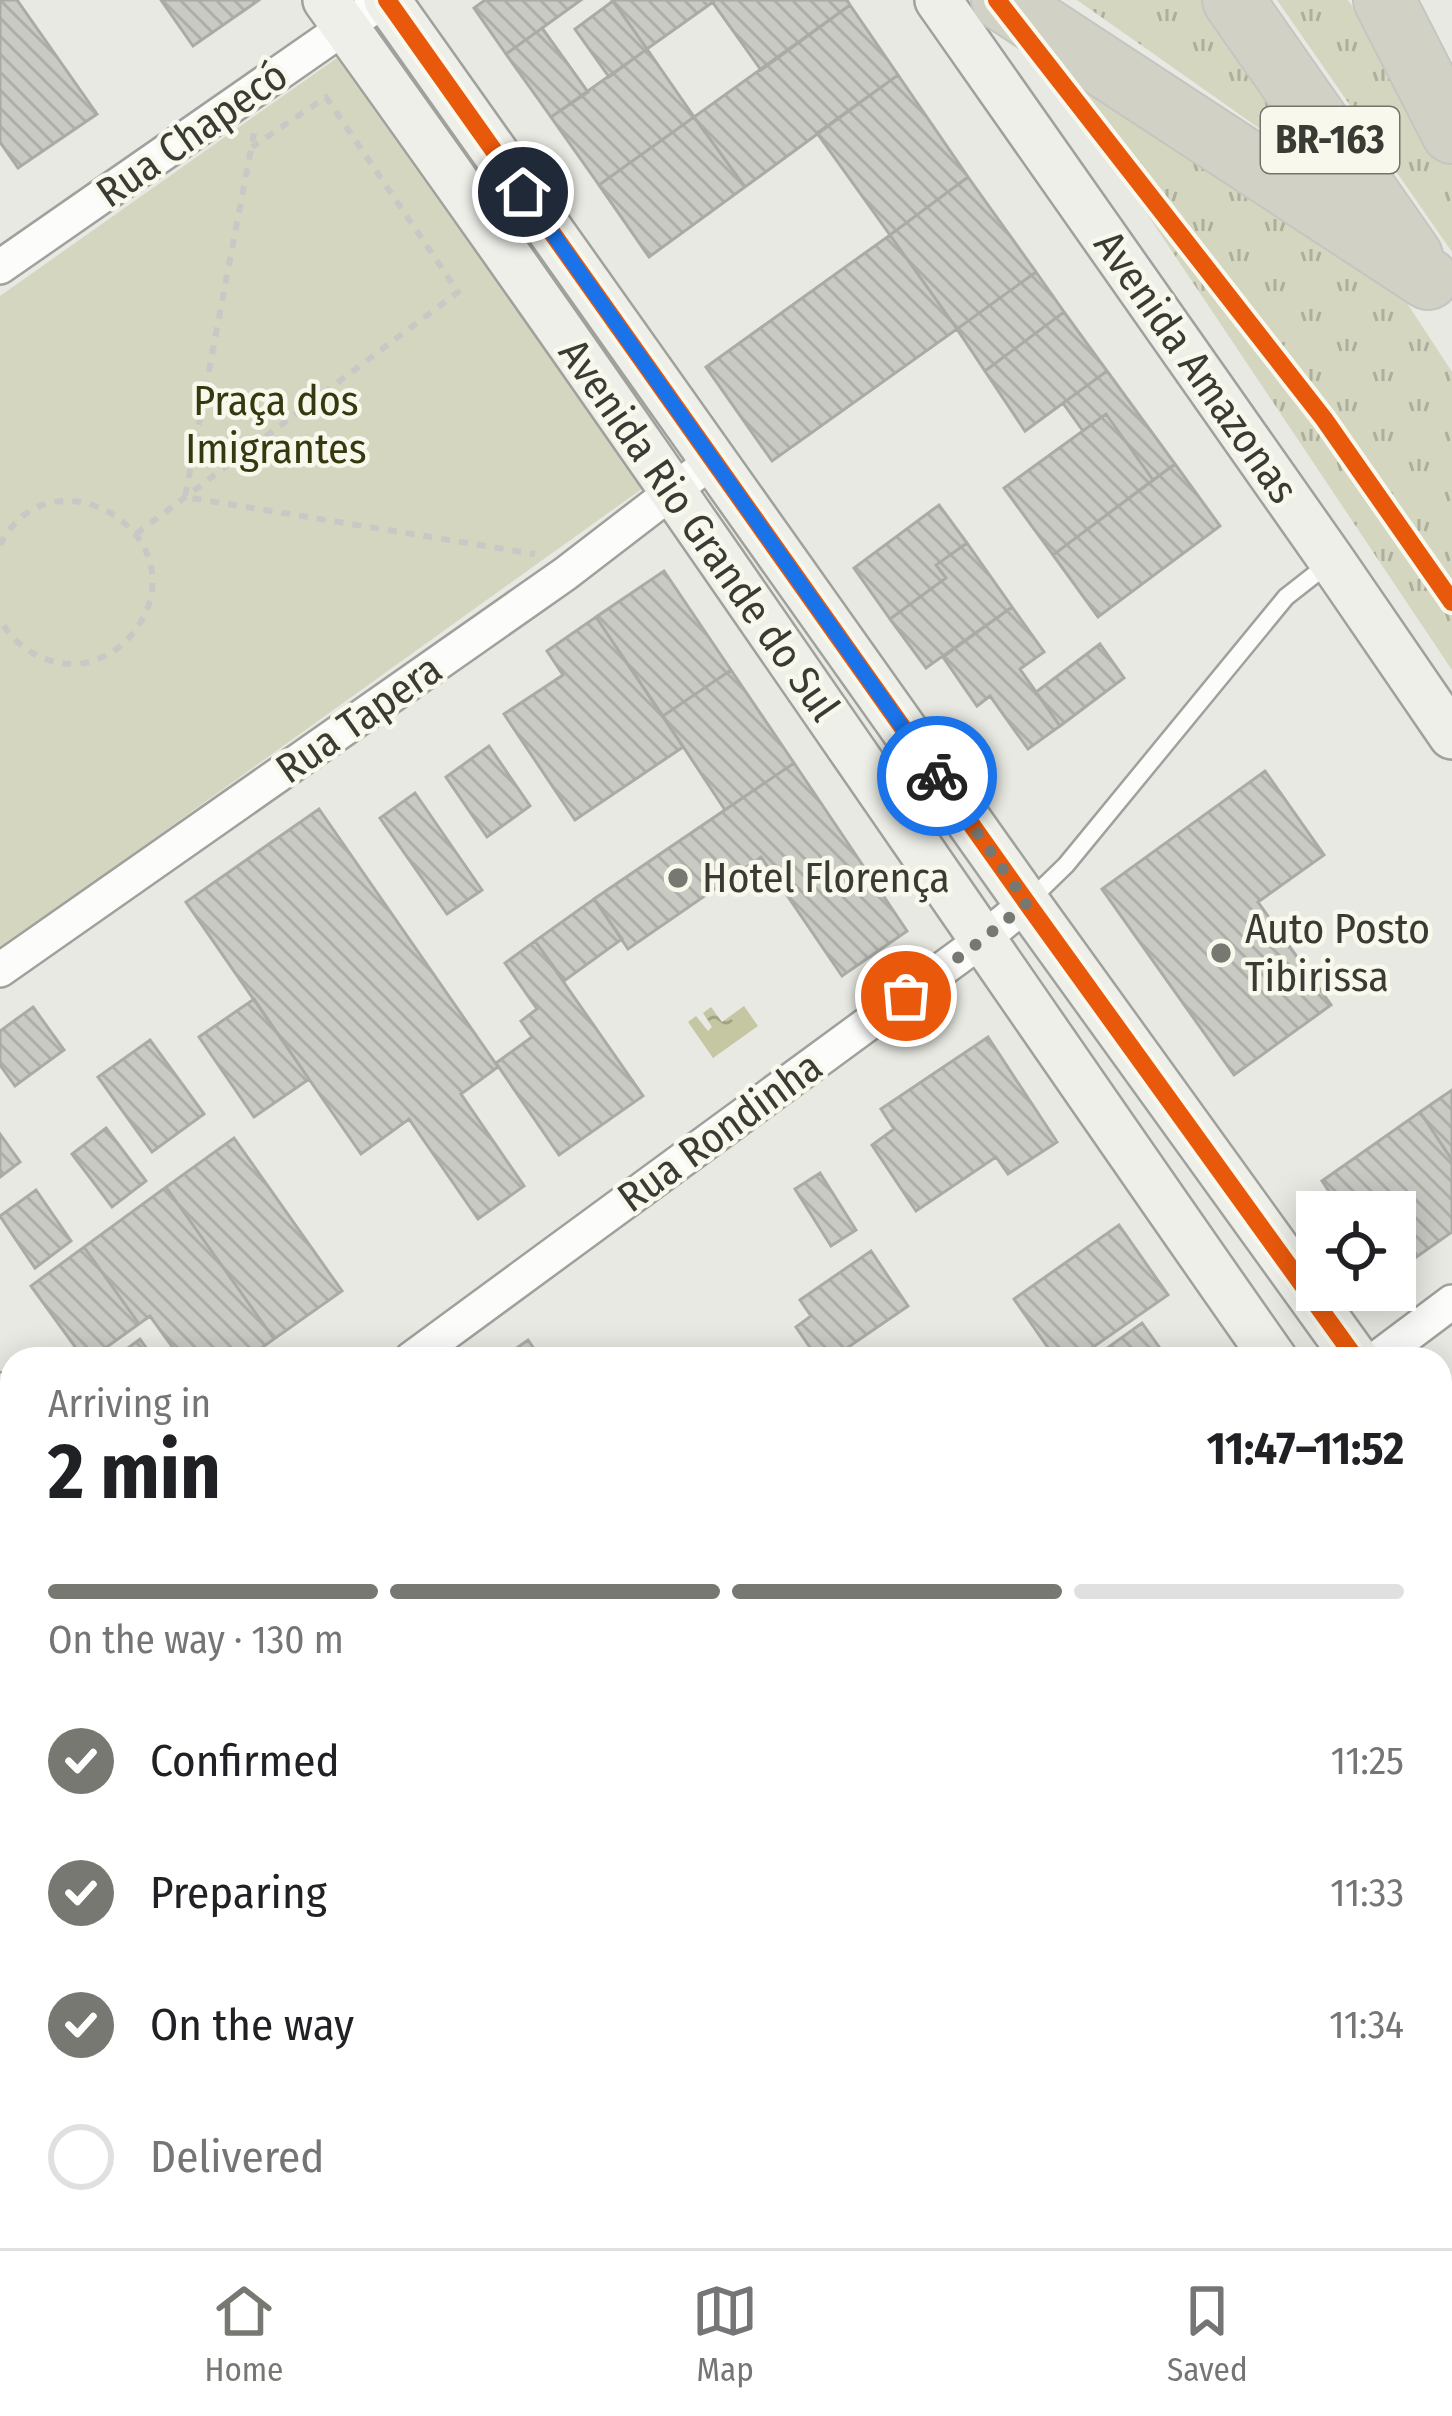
<!DOCTYPE html>
<html lang="en">
<head>
<meta charset="utf-8">
<style>
  body { margin:0; font-family:"Fira Sans Condensed",sans-serif; background:#f2f2f2; color:#202124; height:100vh; display:flex; flex-direction:column; font-size:45px; white-space:nowrap }
  * { box-sizing:border-box; margin:0 }
  p { font-size:39px; color:#757577 }
  .icon { flex:none; width:66px; height:66px; fill:none; stroke:currentColor; stroke-width:2; stroke-linecap:round; stroke-linejoin:round }
  .map { position:relative; flex:1; overflow:hidden }
  .details { position:absolute; left:0px; top:1347px; width:1452px; height:903px; display:flex; flex-direction:column; background:#fff; border-radius:36px 36px 0 0; box-shadow:0 6px 30px #0003 }
  .details>* { flex:none }
  .fabs { position:absolute; left:1296px; top:1191px; display:grid; gap:24px }
  .fabs a { display:grid; place-items:center; width:120px; height:120px; border-radius:0px; background:#fff; box-shadow:0 6px 30px #0003; font-size:60px }
  .pin { position:absolute; display:grid; place-items:center; width:102px; height:102px; color:#fff; margin:-51px; border:6px solid #fff; border-radius:50%; box-shadow:0 3px 12px #0007 }
  .courier { position:absolute; display:grid; place-items:center; width:120px; height:120px; margin:-60px; border:9px solid #1a73e8; border-radius:50%; background:#fff; color:#222; box-shadow:0 3px 15px #0007 }
  .summary em { font-style:normal; font-weight:700 }
  .summary div { display:flex; flex-direction:column-reverse }
  .summary { display:flex; align-items:center; justify-content:space-between; height:204px; padding:0 48px }
  h1 { font-size:78px; font-weight:700; line-height:90px }
  .bar { display:grid; grid-template-columns:repeat(4,1fr); gap:18px 12px; align-content:center; height:144px; padding:0 48px }
  .bar i { height:15px; border-radius:9px; background:#e0e0e0 }
  .bar .current { background:#787872 }
  .bar p { grid-column:span 4 }
  ol { padding:0 48px; list-style:none }
  li { display:flex; align-items:center; gap:36px; height:132px }
  li p { margin-inline-start:auto }
  li .icon { padding:12px; border-radius:50%; background:#787872; color:#fff; stroke-width:4 }
  li:last-child { color:#757577 }
  li i { width:66px; height:66px; border:6px solid #e0e0e0; border-radius:50% }
  .tab-bar { display:flex; justify-content:space-around; align-items:center; height:168px; border-top:3px solid #e0e0e0; background:#fff; font-size:33px; color:#757577 }
  .tab-bar a { display:grid; justify-items:center; gap:6px }
  .tab-bar .current { color:#787872 }
  .map>svg:first-child { display:block }
  .grass { fill:url(#grass-tufts) }
  .park { fill:#d4d6c0 }
  .water { fill:url(#water-ripples) }
  .building { fill:url(#building-back-hatch); stroke:#aaaba6; stroke-width:3 }
  .lines { fill:none; stroke-linecap:round; stroke-linejoin:round }
  .lane-casing { stroke:#a0a19c; stroke-width:21 }
  .street-casing { stroke:#a0a19c; stroke-width:38 }
  .secondary-casing { stroke:#a0a19c; stroke-width:50 }
  .highway-casing { stroke:#c5c5c1; stroke-width:64 }
  .path { stroke:#c8c9c6; stroke-width:6; stroke-dasharray:9 9; stroke-linecap:butt }
  .lane { stroke:#fcfcfb; stroke-width:16 }
  .street { stroke:#fcfcfb; stroke-width:33 }
  .secondary { stroke:#efefea; stroke-width:45 }
  .highway { stroke:#d1d2c5; stroke-width:60 }
  .cycleway-casing { stroke:#f8f9ec; stroke-width:26 }
  .cycleway { stroke:#e8590c; stroke-width:18 }
  .done { stroke:#787872; stroke-width:12; stroke-dasharray:0 21.6 }
  .route { stroke:#1a73e8; stroke-width:15 }
  .poi-dot { fill:#787872; stroke:#f8f9ec; stroke-width:4.5 }
  .labels { text-anchor:middle; dominant-baseline:central; stroke-width:9; stroke-linejoin:round; paint-order:stroke }
  .shield { fill:#f8f9ec; stroke:#74746d; stroke-width:3 }
  .shield-label { font-size:39px; font-weight:bold; fill:#3b3b36 }
  .street-label { font-size:42px; fill:#3b3b36; stroke:#f8f9ec }
  .park-label { font-size:42px; fill:#36380f; stroke:#f8f9ec }
  .poi-label { font-size:42px; fill:#3b3b36; stroke:#f8f9ec; text-anchor:start }
</style>
</head>
<body>
<div class="map">
<svg width="1452" height="2248" viewBox="0 0 1452 2248">
  <defs>
    <pattern id="grass-tufts" width="24" height="20" patternUnits="userSpaceOnUse" patternTransform="scale(3)"><rect width="24" height="20" fill="#d4d6c0"/><path d="M3 7l-1-3M5 7V3M7 7l1-3M15 17l-1-3M17 17v-4M19 17l1-3" fill="none" stroke="#adaf9d"/></pattern>
    <pattern id="water-ripples" width="26" height="14" patternUnits="userSpaceOnUse" patternTransform="scale(3)"><rect width="26" height="14" fill="#c4c7a1"/><path d="M2 4q2-2 4 0t4 0M15 11q2-2 4 0t4 0" fill="none" stroke="#a0a384"/></pattern>
    <pattern id="building-back-hatch" width="6" height="6" patternUnits="userSpaceOnUse" patternTransform="scale(3)"><rect width="6" height="6" fill="#c9cac4"/><path d="M-1 5l2 2M0 0l6 6M5-1l2 2" fill="none" stroke="#aeaea9"/></pattern>
  </defs>
  <rect width="100%" height="100%" fill="#e8e9e2"/>
  <path class="grass" d="M1077 0H1210L1351 193Z
    M1277 0H1348L1387 57 1452 166V252Z
    M1034 45 1392 280 1452 372V670Z"/>
  <path class="park" d="M341 55 650 483 0 949V296Z"/>
  <path class="water" d="M744 1006 758 1026 713 1058 688 1022 696 1016 708 1031 712 1027 703 1013 711 1007 722 1022Z"/>
  <path class="building" d="M0 0H17L97 114 18 168 0 142Z
    M161 0H259L193 46Z
    M485 0H581L506 54 474 8Z
    M612 0H711L713 2 647 49Z
    M711 0H847L850 5 761 70Z
    M613 1 647 49 609 77 575 29Z
    M850 5 898 75 745 187 694 117Z
    M542 28 588 92 551 117 506 54Z
    M647 49 694 117 599 185 551 117Z
    M898 75 968 177 890 235 817 133Z
    M694 117 745 187 649 257 599 185Z
    M968 177 1036 272 957 329 890 235Z
    M890 235 957 329 772 461 706 367Z
    M1036 272 1064 312 985 371 957 329Z
    M1064 312 1107 371 1025 431 985 371Z
    M1107 371 1175 464 1153 480 1106 414 1083 431 1063 403Z
    M1106 414 1153 480 1053 555 1004 488Z
    M1175 464 1220 526 1098 617 1053 555Z
    M939 505 967 543 936 565 946 578 890 619 854 568Z
    M967 543 1012 607 926 668 890 619 946 578 936 565Z
    M664 571 731 670 663 716 596 617Z
    M1012 607 1044 652 1020 669 1060 726 1028 749 990 696 977 706 943 657Z
    M596 617 683 747 575 820 504 714 563 675 547 651Z
    M1100 644 1124 678 1060 726 1036 692Z
    M731 670 794 763 725 810 663 716Z
    M489 746 530 806 487 837 446 777Z
    M794 763 907 931 842 976 761 857 628 949 594 899Z
    M1265 771 1324 855 1258 902 1331 1005 1234 1075 1102 889Z
    M415 793 482 890 447 914 380 818Z
    M319 809 498 1067 461 1094 524 1186 478 1219 409 1119 361 1154 186 902Z
    M594 899 622 939 564 981 535 941Z
    M535 941 643 1096 559 1155 496 1063 532 1037 521 1021 537 1009 505 963Z
    M254 999 309 1079 254 1117 199 1037Z
    M33 1007 64 1050 15 1086 0 1065V1031Z
    M988 1037 1057 1142 1008 1174 996 1157 916 1211 872 1145 894 1129 881 1109Z
    M150 1040 204 1114 152 1152 98 1077Z
    M1452 1090V1160L1420 1112Z
    M1420 1112 1452 1160V1232L1395 1272V1212H1343L1322 1181Z
    M106 1128 146 1181 112 1207 72 1154Z
    M0 1134 20 1162 0 1177Z
    M234 1138 342 1291 274 1339 166 1187Z
    M820 1173 856 1230 831 1246 795 1189Z
    M166 1187 274 1339 246 1359H181L150 1316 139 1324 84 1247Z
    M36 1190 71 1241 35 1268 0 1216Z
    M1119 1225 1168 1295 1076 1359H1056L1014 1299Z
    M84 1247 139 1324 90 1359H84L31 1286Z
    M871 1251 908 1306 844 1350 851 1359H818L796 1327 811 1316 800 1300Z
    M1142 1323 1167 1358 1092 1359Z
    M140 1339 154 1359H113Z
    M528 1340 541 1359H501Z
    M0 1753 12 1770V1859L0 1867Z
    M0 1926 12 1943V1964L0 1972Z
    M280 2238H347L354 2248H266Z
    M655 2238H764L750 2248H654L650 2242Z
    M768 2238H818L825 2248H754Z"/>
  <g class="lines">
    <g class="lane-casing">
      <path id="lane" d="M1031 899 1066 865 1286 597 1332 561"/>
    </g>
    <g class="street-casing">
      <path id="street" d="M0 267 384 0
        M0 970 565 574 712 461
        M411 1359 982 940 1027 903
        M1376 1359 1452 1302
        M0 1658 12 1649
        M1238 2238 1245 2248
        M137 2248 152 2238"/>
    </g>
    <g class="secondary-casing">
      <path id="secondary" d="M326 0C649 448 957 907 1274 1359
        M387 0 1027 903 1356 1359
        M938 0 1332 561 1452 736
        M0 1396 12 1413
        M1440 1479 1452 1497
        M0 1489 12 1506
        M1440 1591 1452 1608
        M528 2238 535 2248
        M598 2238 605 2248"/>
    </g>
    <g class="highway-casing">
      <path id="highway" d="M1002 0 1428 279
        M1233 0 1412 256
        M1384 0 1452 133"/>
    </g>
    <path class="path" d="M254 133 185 497 535 554
      M136 534 458 292 326 97 252 147
      M0 545C52 442 207 539 133 633 120 650 99 662 77 664 44 665 17 648 0 620"/>
    <use href="#lane" class="lane"/>
    <use href="#street" class="street"/>
    <use href="#secondary" class="secondary"/>
    <use href="#highway" class="highway"/>
    <g class="cycleway-casing">
      <path id="cycleway" d="M387 0 1027 903 1356 1359
        M997 0 1324 419 1452 602"/>
    </g>
    <use href="#cycleway" class="cycleway"/>
  </g>
  <g class="lines">
    <path class="done" d="M906 996 982 940 1027 903 937 776"/>
    <path class="route" d="M523 192 937 776"/>
  </g>
  <g class="poi-dot">
    <circle cx="678" cy="878" r="12"/>
    <circle cx="1221" cy="953" r="12"/>
  </g>
  <g class="labels">
    <rect class="shield" x="1261" y="107" width="138" height="66" rx="9"/>
    <g class="shield-label">
      <text x="1330" y="140">BR-163</text>
    </g>
    <g class="street-label">
      <text transform="translate(192 134) rotate(-35)">Rua Chapecó</text>
      <text transform="translate(1196 367) rotate(55)">Avenida Amazonas</text>
      <text transform="translate(699 530) rotate(55)">Avenida Rio Grande do Sul</text>
      <text transform="translate(359 719) rotate(-35)">Rua Tapera</text>
      <text transform="translate(720 1132) rotate(-36)">Rua Rondinha</text>
    </g>
    <g class="park-label">
      <text x="276" y="401">Praça dos<tspan x="276" dy="48">Imigrantes</tspan></text>
    </g>
    <g class="poi-label">
      <text x="702" y="878">Hotel Florença</text>
      <text x="1245" y="929">Auto Posto<tspan x="1245" dy="48">Tibirissa</tspan></text>
    </g>
  </g>
</svg>
<div class="fabs">
<a><svg class="icon" aria-label="locate" viewBox="0 0 24 24"><circle cx="12" cy="12" r="6"/><path d="M12 2v4M12 18v4M2 12h4M18 12h4"/></svg></a>
</div>
<div class="pin" style="left:906px;top:996px;background:#ea580c"><svg class="icon" aria-label="bag" viewBox="0 0 24 24"><path d="M5 8h14l-1 12H6zM9 8a3 3 0 0 1 6 0"/></svg></div>
<div class="pin" style="left:523px;top:192px;background:#1f2937"><svg class="icon" aria-label="home" viewBox="0 0 24 24"><path d="M3 11l9-7 9 7M6 9v11h12V9"/></svg></div>
<div class="courier" style="left:937px;top:776px"><svg class="icon" aria-label="bike" viewBox="0 0 24 24"><circle cx="6" cy="16" r="4"/><circle cx="18" cy="16" r="4"/><path d="M6 16l4-8h5l3 8M10 8l3 8H6M13 5h3"/></svg></div>
<section class="details">
<div class="summary"><div><h1>2 min</h1><p>Arriving in</p></div><em>11:47–11:52</em></div>
<div class="bar"><i class="current"></i><i class="current"></i><i class="current"></i><i></i><p>On the way · 130 m</p></div>
<ol>
<li><svg class="icon" aria-label="check" viewBox="0 0 24 24"><path d="M5 12l5 5 9-10"/></svg>Confirmed<p>11:25</p></li>
<li><svg class="icon" aria-label="check" viewBox="0 0 24 24"><path d="M5 12l5 5 9-10"/></svg>Preparing<p>11:33</p></li>
<li><svg class="icon" aria-label="check" viewBox="0 0 24 24"><path d="M5 12l5 5 9-10"/></svg>On the way<p>11:34</p></li>
<li><i></i>Delivered</li>
</ol>
</section>
</div>
<nav class="tab-bar">
<a class="current"><svg class="icon" aria-label="home" viewBox="0 0 24 24"><path d="M3 11l9-7 9 7M6 9v11h12V9"/></svg>Home</a>
<a><svg class="icon" aria-label="map" viewBox="0 0 24 24"><path d="M3 6l6-2 6 2 6-2v14l-6 2-6-2-6 2zM9 4v14M15 6v14"/></svg>Map</a>
<a><svg class="icon" aria-label="saved" viewBox="0 0 24 24"><path d="M7 4h10v16l-5-4-5 4z"/></svg>Saved</a>
</nav>
</body>
</html>
